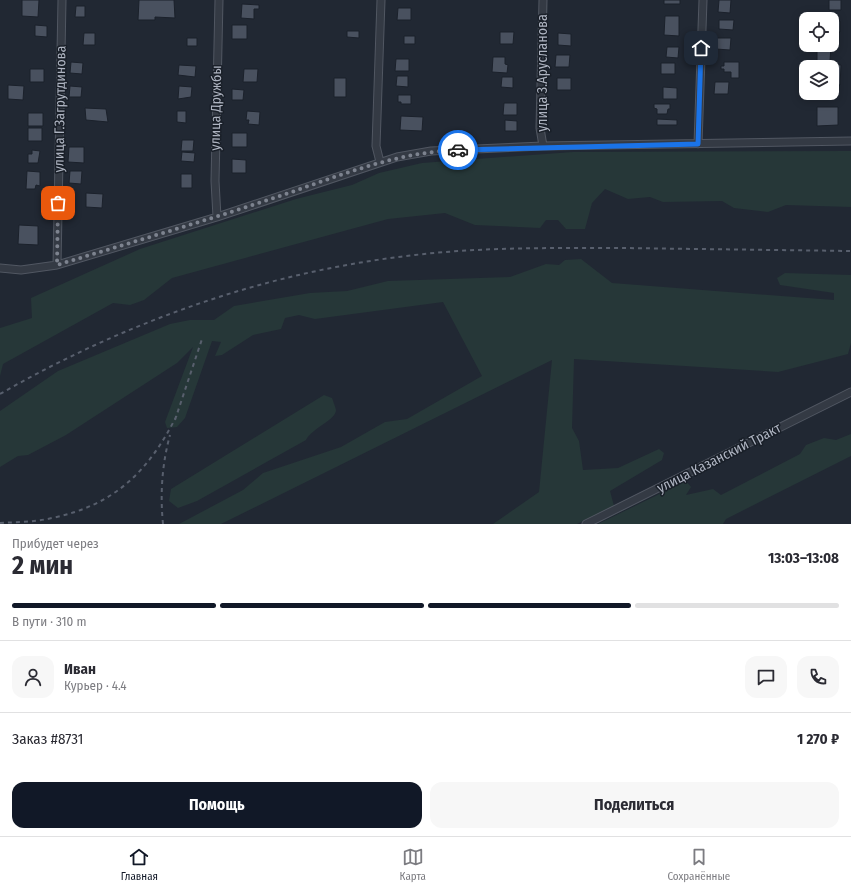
<!DOCTYPE html>
<html lang="ru">
<head>
<meta charset="utf-8">
<style>
  body { margin:0; font-family:"Fira Sans Condensed",sans-serif; background:#f7f7f7; color:#2b2b33; height:100vh; display:flex; flex-direction:column; font-size:15px; white-space:nowrap }
  * { box-sizing:border-box; margin:0 }
  p { font-size:13px; color:#7c7c81 }
  .icon { flex:none; width:22px; height:22px; fill:none; stroke:currentColor; stroke-width:2; stroke-linecap:round; stroke-linejoin:round }
  .map { position:relative; height:524px; overflow:hidden }
  .details { display:flex; flex-direction:column; background:#fff; flex:1 }
  .details>* { flex:none }
  .tools { position:absolute; left:799px; top:12px; display:grid; gap:8px }
  .tools a { display:grid; place-items:center; width:40px; height:40px; border-radius:8px; background:#fff; box-shadow:0 2px 10px #0003; font-size:20px }
  .pin { position:absolute; display:grid; place-items:center; width:34px; height:34px; color:#fff; margin:-17px; border-radius:8px; box-shadow:0 2px 6px #0006 }
  .courier { position:absolute; display:grid; place-items:center; width:40px; height:40px; margin:-20px; border:3px solid #1a73e8; border-radius:50%; background:#fff; color:#222; box-shadow:0 1px 5px #0007 }
  .head em { font-style:normal; font-weight:700 }
  .head div { display:flex; flex-direction:column-reverse }
  .head { display:flex; align-items:center; justify-content:space-between; height:68px; padding:0 12px }
  h1 { font-size:26px; font-weight:700; line-height:30px }
  .bar { display:grid; grid-template-columns:repeat(4,1fr); gap:6px 4px; align-content:center; height:48px; padding:0 12px }
  .bar i { height:5px; border-radius:3px; background:#e1e1e2 }
  .bar .on { background:#111827 }
  .bar p { grid-column:span 4 }
  .line { display:flex; align-items:center; gap:10px; padding:0 12px; border-top:1px solid #e1e1e2 }
  .line div { flex:1 }
  .round { display:grid; place-items:center; flex:none; width:42px; height:42px; border-radius:12px; background:#f7f7f7 }
  .action { display:flex; gap:8px; margin-top:auto; padding:8px 12px }
  .action a { flex:1; height:46px; border-radius:12px; background:#111827; color:#fff; font-size:16px; font-weight:700; line-height:46px; text-align:center }
  .action a+a { background:#f7f7f7; color:#2b2b33 }
  .dock { display:flex; justify-content:space-around; align-items:center; height:56px; border-top:1px solid #e1e1e2; background:#fff; font-size:11px; color:#7c7c81 }
  .dock a { display:grid; justify-items:center; gap:2px }
  .dock .on { color:#111827 }
  .map>svg:first-child { display:block }
  .green { fill:#263738 }
  .building { fill:#49515f; stroke:#1b212b }
  .lines { fill:none; stroke-linecap:round; stroke-linejoin:round }
  .minor-casing { stroke:#515762; stroke-width:9 }
  .minor { stroke:#343a44; stroke-width:7 }
  .rail { stroke:#585f6d; stroke-width:2; stroke-dasharray:4 4; stroke-linecap:butt }
  .done { stroke:#7d838f; stroke-width:4; stroke-dasharray:0 7.2 }
  .route { stroke:#1a73e8; stroke-width:5 }
  .labels { text-anchor:middle; dominant-baseline:central; stroke-width:3; stroke-linejoin:round; paint-order:stroke }
  .street-label { font-size:14px; fill:#aeb4c1; stroke:#191f28 }
</style>
</head>
<body>
<div class="map">
<svg width="851" height="524" viewBox="0 0 851 524">
  <rect width="100%" height="100%" fill="#212833"/>
  <path class="green" d="M851 151V207L786 205 768 212 734 208 722 201 663 202 650 197 628 199 605 189 592 203 585 229H566L558 220H546L540 228 475 225 445 213 388 219 172 278 144 300 130 305 113 303 3 364 0 376V328L32 318 31 298 140 249 296 199 352 185 379 173 422 163 573 152Z
    M581 259 612 283 834 300V293L780 285 777 278 785 273 851 275V343L848 354 778 372 574 359 572 428 579 441 583 470 618 468 659 449 664 453 662 460 610 491 614 506 577 524H493L539 492 552 360 221 524H179L243 490 263 473 341 447 385 422 407 419 482 376 443 302 315 319 299 315 285 318 281 329 253 335 222 355 215 356 221 342 212 341 185 418 177 427 167 428 165 422 193 347 177 363 66 435 28 455 18 456 0 467V411L58 371 170 324 190 320H214L234 306 310 293 347 291 388 281 510 277 546 264 559 265 565 260Z
    M324 395 332 398C333 401 335 406 336 410 336 420 312 428 306 440L197 501 178 508 169 501 171 489Z
    M851 434V456L726 519 723 524H598L686 481 691 487 686 495 713 489 721 495 800 454 806 445 824 438 836 440Z"/>
  <path class="building" d="M22 0H39L38 17 22 16Z
    M139 0H174L175 18 155 17V20H138Z
    M664 0H680V4H664Z
    M719 0H731L730 13 718 12Z
    M829 0H841V10H829Z
    M242 4 259 5V9H254V19L241 18Z
    M76 6H85V17H75Z
    M398 8H411V20H397Z
    M665 16H679V36L664 35Z
    M719 20H734L733 30 719 29Z
    M832 21H840V32H832Z
    M35 25 47 26V37L35 36Z
    M232 25H247V39H232Z
    M347 31H359V38L347 37Z
    M500 32H514L513 44H500Z
    M84 33H95V45H83Z
    M558 33 571 34V46L558 45Z
    M404 36H415V44H404Z
    M187 38H197V46H187Z
    M717 38H731L730 50 716 49Z
    M817 45H831L830 61H817Z
    M667 47H679L678 58 666 57Z
    M556 55H570L569 67H555Z
    M493 57H505V64L508 65 507 73 492 72Z
    M396 59H409V71H395Z
    M71 62 83 63 82 74 70 73Z
    M724 62H739V78H731V72H724V69H721V66H724Z
    M661 63H675V74H661Z
    M179 65 196 66 195 77 178 75Z
    M827 65H841L840 85H832V67H827Z
    M30 69H44V82H30Z
    M244 69H258L257 82H243Z
    M397 76H408V87L396 86Z
    M502 77H513V88L501 87Z
    M334 78H346V97H334Z
    M557 78H571V90H557Z
    M715 82H729L728 94H714Z
    M8 85 24 86 23 100 8 99Z
    M70 86 82 87 81 97H69Z
    M179 86 192 87 191 97 178 99Z
    M663 87 677 88V99H663Z
    M232 89 244 90 243 100H232Z
    M398 95H411V104H401V102H398Z
    M504 103H517V115H503Z
    M654 104H670V109H668L667 114H657V109L654 108Z
    M817 107H838V125L817 126Z
    M85 108 106 109 108 122 86 120Z
    M177 111H186V123L177 122Z
    M247 111 260 112 259 125 248 124 249 120H246Z
    M28 113H43V126H28Z
    M401 116 423 117 422 131 400 130Z
    M657 119 677 120V125H657Z
    M505 120 517 121V131H505Z
    M28 128H42V141H28Z
    M232 133H247V147H232Z
    M182 140H194L193 151H181Z
    M69 147H84V163L68 162Z
    M32 150 40 151 38 163H28V154H32Z
    M182 152 195 153 194 162 181 161Z
    M232 159 246 160V173H232Z
    M27 171 40 172V186L36 185 35 189H26Z
    M70 171H82L81 184 69 183Z
    M181 174H192V188H181Z
    M86 193 103 194 102 208 86 207Z
    M19 225 38 226V245L18 244Z"/>
  <g class="lines">
    <g class="minor-casing">
      <path id="minor" d="M543 0 540 128 543 146
        M698 144 703 0
        M380 162 376 146 381 0
        M217 217 215 181 219 0
        M57 265 62 0
        M0 268 21 270 57 265 217 217 397 157 431 151 543 146 851 141
        M586 524 851 392"/>
    </g>
    <use href="#minor" class="minor"/>
    <path class="rail" d="M0 394C127 321 269 271 415 255 483 247 553 248 622 248 698 249 775 250 851 251
      M175 420 202 339
      M0 523C17 522 35 522 52 518 115 505 149 471 177 415
      M163 524C160 494 162 464 170 435"/>
  </g>
  <g class="lines">
    <path class="done" d="M58 203 57 265C129 243 202 222 274 198 334 178 394 152 458 150"/>
    <path class="route" d="M458 150 698 144 701 48"/>
  </g>
  <g class="labels">
    <g class="street-label">
      <text transform="translate(542 73) rotate(-90)">улица З.Арусланова</text>
      <text transform="translate(216 108) rotate(-89)">улица Дружбы</text>
      <text transform="translate(60 109) rotate(-89)">улица Г.Загрутдинова</text>
      <text transform="translate(719 458) rotate(-27)">улица Казанский Тракт</text>
    </g>
  </g>
</svg>
<div class="tools">
<a><svg class="icon" aria-label="locate" viewBox="0 0 24 24"><circle cx="12" cy="12" r="6"/><path d="M12 2v4M12 18v4M2 12h4M18 12h4"/></svg></a>
<a><svg class="icon" aria-label="layers" viewBox="0 0 24 24"><path d="M12 4l9 5-9 5-9-5zM3 14l9 5 9-5"/></svg></a>
</div>
<div class="pin" style="left:58px;top:203px;background:#ea580c"><svg class="icon" aria-label="bag" viewBox="0 0 24 24"><path d="M5 8h14l-1 12H6zM9 8a3 3 0 0 1 6 0"/></svg></div>
<div class="pin" style="left:701px;top:48px;background:#1f2937"><svg class="icon" aria-label="home" viewBox="0 0 24 24"><path d="M3 11l9-7 9 7M6 9v11h12V9"/></svg></div>
<div class="courier" style="left:458px;top:150px"><svg class="icon" aria-label="car" viewBox="0 0 24 24"><path d="M5 17H2v-5l4-1 3-4h7l3 4 3 1v5h-3M9 17h6M6 11h13"/><circle cx="7" cy="17" r="2"/><circle cx="17" cy="17" r="2"/></svg></div>
</div>
<section class="details">
<div class="head"><div><h1>2 мин</h1><p>Прибудет через</p></div><em>13:03–13:08</em></div>
<div class="bar"><i class="on"></i><i class="on"></i><i class="on"></i><i></i><p>В пути · 310 m</p></div>
<div class="line" style="height:72px"><a class="round"><svg class="icon" aria-label="person" viewBox="0 0 24 24"><circle cx="12" cy="8" r="4"/><path d="M4 21q1-7 8-7t8 7"/></svg></a><div><b>Иван</b><p>Курьер · 4.4</p></div><a class="round"><svg class="icon" aria-label="chat" viewBox="0 0 24 24"><path d="M4 5h16v11H9l-5 4z"/></svg></a><a class="round"><svg class="icon" aria-label="phone" viewBox="0 0 24 24"><path d="M5 4h4l2 5-3 2q2 4 5 5l2-3 5 2v4C11 20 4 13 5 4z"/></svg></a></div>
<div class="line" style="height:52px"><div>Заказ #8731</div><b>1 270 ₽</b></div>
<div class="action"><a>Помощь</a><a>Поделиться</a></div>
</section>
<nav class="dock">
<a class="on"><svg class="icon" aria-label="home" viewBox="0 0 24 24"><path d="M3 11l9-7 9 7M6 9v11h12V9"/></svg>Главная</a>
<a><svg class="icon" aria-label="map" viewBox="0 0 24 24"><path d="M3 6l6-2 6 2 6-2v14l-6 2-6-2-6 2zM9 4v14M15 6v14"/></svg>Карта</a>
<a><svg class="icon" aria-label="saved" viewBox="0 0 24 24"><path d="M7 4h10v16l-5-4-5 4z"/></svg>Сохранённые</a>
</nav>
</body>
</html>
